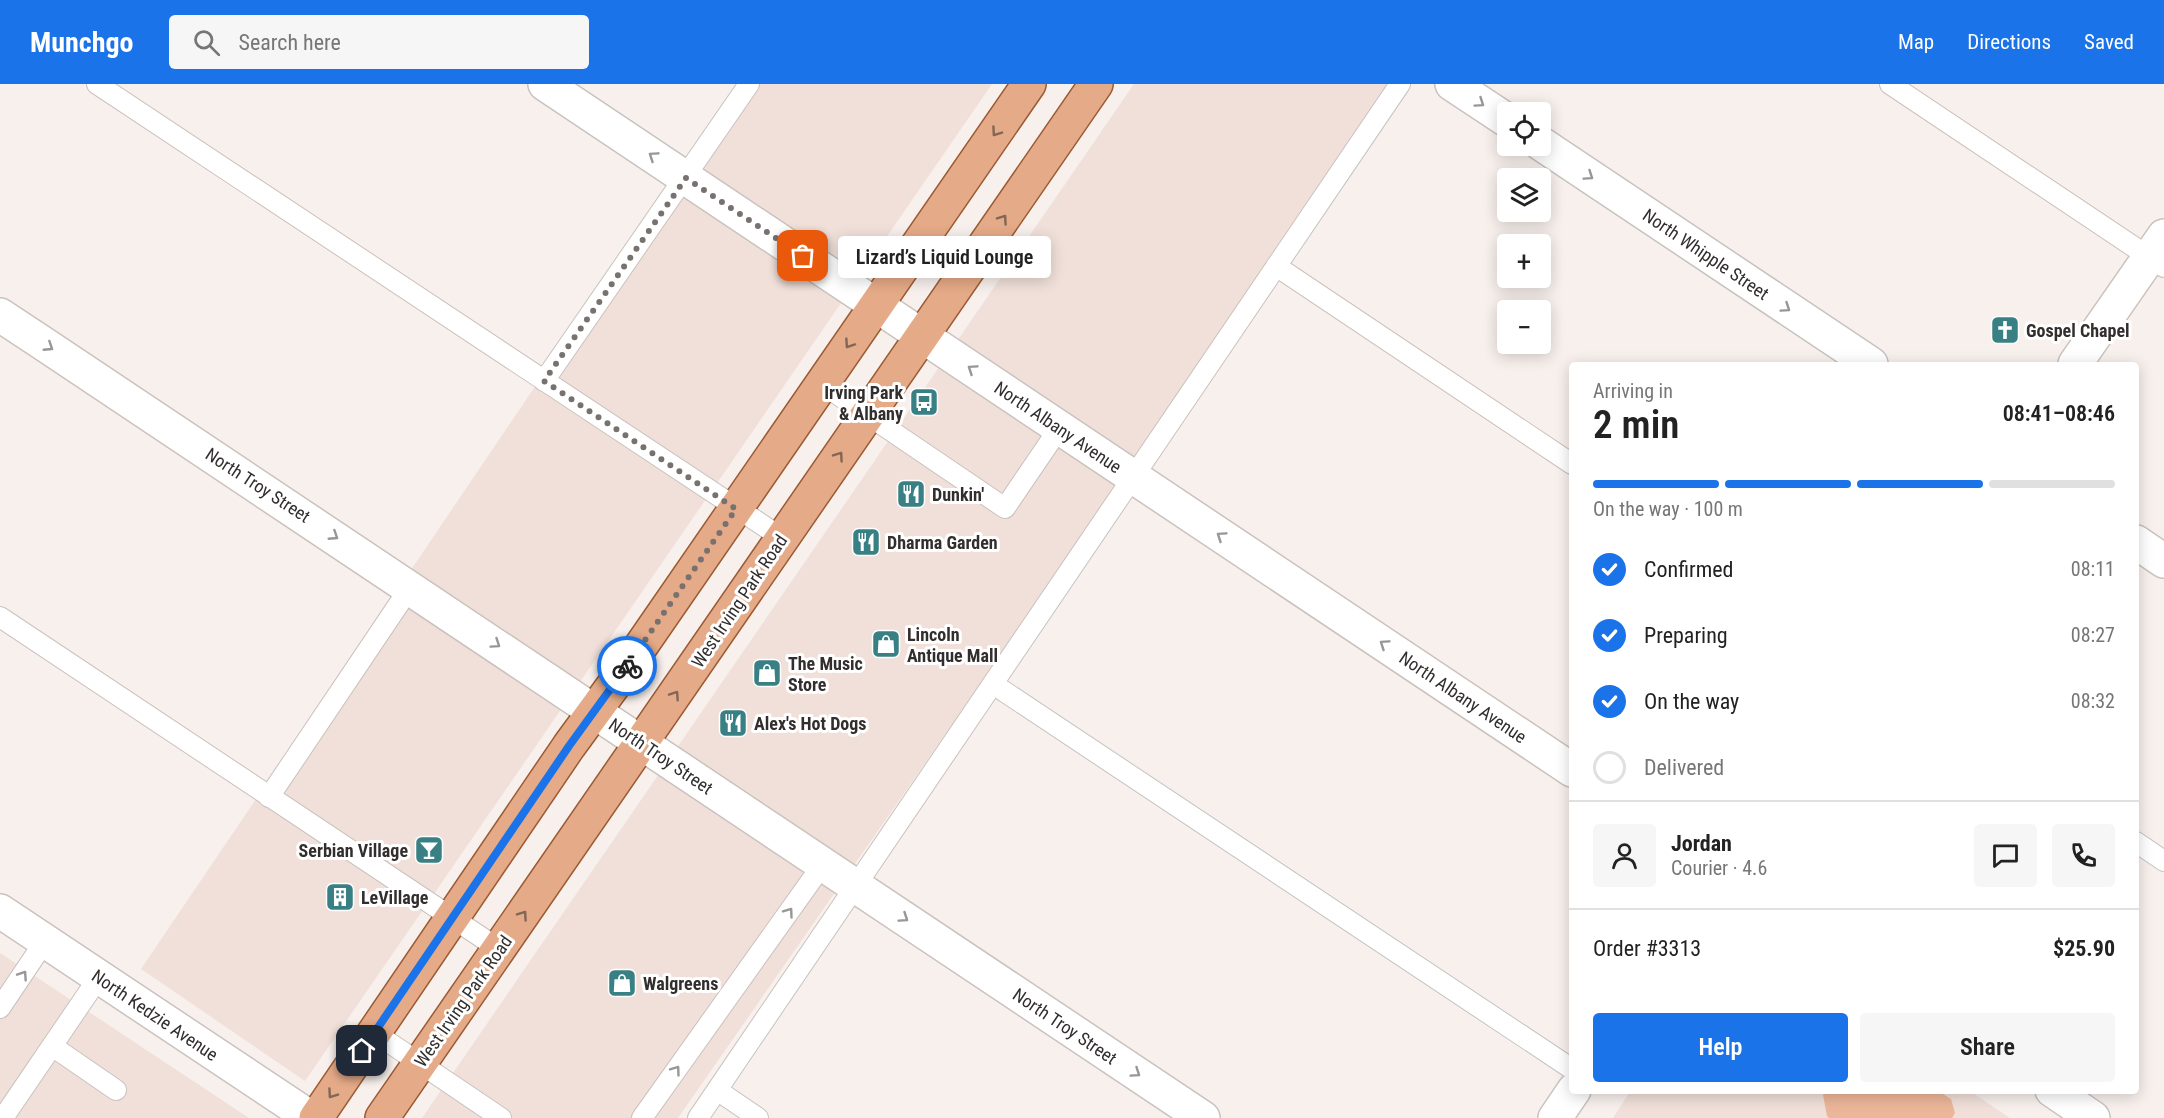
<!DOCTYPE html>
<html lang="en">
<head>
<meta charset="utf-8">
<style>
  body { margin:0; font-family:"Roboto Condensed",sans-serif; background:#f6f6f6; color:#222; height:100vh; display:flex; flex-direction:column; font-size:22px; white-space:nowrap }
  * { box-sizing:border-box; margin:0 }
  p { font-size:20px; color:#767676 }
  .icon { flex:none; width:33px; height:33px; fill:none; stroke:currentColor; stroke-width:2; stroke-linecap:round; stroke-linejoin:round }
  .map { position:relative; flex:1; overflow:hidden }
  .panel { position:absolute; left:1569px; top:278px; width:570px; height:732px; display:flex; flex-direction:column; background:#fff; border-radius:6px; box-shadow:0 3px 15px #0003 }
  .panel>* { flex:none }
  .buttons { position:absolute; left:1497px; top:18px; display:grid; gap:12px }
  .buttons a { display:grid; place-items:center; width:54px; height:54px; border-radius:6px; background:#fff; box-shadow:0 3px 15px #0003; font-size:30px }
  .pin { position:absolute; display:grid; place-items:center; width:51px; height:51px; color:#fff; margin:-26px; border-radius:12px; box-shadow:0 3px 9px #0006 }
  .courier { position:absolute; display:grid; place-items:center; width:60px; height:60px; margin:-30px; border:4px solid #1a73e8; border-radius:50%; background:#fff; color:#222; box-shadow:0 2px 8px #0007 }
  .bubble { position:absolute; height:42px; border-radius:6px; background:#fff; box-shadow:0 3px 15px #0003; font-size:20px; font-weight:600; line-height:42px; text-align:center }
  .headline em { font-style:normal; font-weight:600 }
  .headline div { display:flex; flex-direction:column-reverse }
  .headline { display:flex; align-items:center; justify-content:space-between; height:102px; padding:0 24px }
  h1 { font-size:39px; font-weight:600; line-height:45px }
  .bar { display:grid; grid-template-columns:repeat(4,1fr); gap:9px 6px; align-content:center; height:72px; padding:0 24px }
  .bar i { height:8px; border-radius:4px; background:#e0e0e0 }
  .bar .on { background:#1a73e8 }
  .bar p { grid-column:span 4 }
  .line { display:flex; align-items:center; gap:15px; padding:0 24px; border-top:2px solid #e0e0e0 }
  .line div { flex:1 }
  .round { display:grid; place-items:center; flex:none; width:63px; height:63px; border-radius:6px; background:#f6f6f6 }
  ol { padding:0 24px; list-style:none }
  li { display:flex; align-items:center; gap:18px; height:66px }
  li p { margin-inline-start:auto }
  li .icon { padding:6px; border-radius:50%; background:#1a73e8; color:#fff; stroke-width:4 }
  li:last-child { color:#767676 }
  li i { width:33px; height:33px; border:3px solid #e0e0e0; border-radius:50% }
  .button { display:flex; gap:12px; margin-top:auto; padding:12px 24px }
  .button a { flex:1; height:69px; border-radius:6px; background:#1a73e8; color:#fff; font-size:24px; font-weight:600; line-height:69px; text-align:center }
  .button a+a { background:#f6f6f6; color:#222 }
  header { display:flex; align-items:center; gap:36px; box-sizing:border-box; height:84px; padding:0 30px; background:#1a73e8; color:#fff }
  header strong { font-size:28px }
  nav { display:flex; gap:33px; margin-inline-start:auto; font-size:21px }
  .search { width:420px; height:54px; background:#f6f6f6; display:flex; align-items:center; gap:15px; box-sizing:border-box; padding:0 21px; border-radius:6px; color:#767676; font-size:22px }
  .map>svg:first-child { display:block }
  .built { fill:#f0e0d9 }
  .green { fill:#ecb69a }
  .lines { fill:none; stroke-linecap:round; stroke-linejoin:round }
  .lane-casing { stroke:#c9c2be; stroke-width:22 }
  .street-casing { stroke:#c9c2be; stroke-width:36 }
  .secondary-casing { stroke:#c9c2be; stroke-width:36 }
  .primary-casing { stroke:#9a5a34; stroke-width:36 }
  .lane { stroke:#fff; stroke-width:20 }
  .street { stroke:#fff; stroke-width:33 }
  .secondary { stroke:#fff; stroke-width:33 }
  .primary { stroke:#e5aa87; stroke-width:33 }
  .oneway { stroke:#989696 }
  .oneway2 { stroke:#826656 }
  .done { stroke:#777270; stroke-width:6; stroke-dasharray:0 10.8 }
  .route { stroke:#1a73e8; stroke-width:8 }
  .labels { text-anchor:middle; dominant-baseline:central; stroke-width:6; stroke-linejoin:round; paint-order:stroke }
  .street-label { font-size:18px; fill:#312e2d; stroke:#fff }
  .poi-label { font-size:18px; font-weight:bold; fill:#312e2d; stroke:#fff; text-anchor:start }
</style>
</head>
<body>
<header>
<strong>Munchgo</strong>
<div class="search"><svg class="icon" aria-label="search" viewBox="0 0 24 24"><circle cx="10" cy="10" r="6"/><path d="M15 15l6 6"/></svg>Search here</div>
<nav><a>Map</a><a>Directions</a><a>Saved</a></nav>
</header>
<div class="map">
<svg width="2164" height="1034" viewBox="0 0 2164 1034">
  <rect width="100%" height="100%" fill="#f8f0ec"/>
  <path class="built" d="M755 0H992L305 997 141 885 536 301Z
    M1134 0H1393L1134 379 678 1034H422Z
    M0 869 249 1034H0Z
    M1631 1006 1970 1007 2010 1034H1613Z"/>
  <path class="green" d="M1826 1007H1938L1951 1015 1955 1029 1952 1034H1829L1827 1032 1823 1011Z"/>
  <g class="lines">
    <g class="lane-casing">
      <path id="lane" d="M97 0 782 454
        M1890 0 2164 183
        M1276 182 1572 380
        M544 297 749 0
        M822 300 1005 424 1060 343
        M0 533 499 865
        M993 600 1572 985
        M269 713 411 502
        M2136 758 2164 777
        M99 893 52 962 116 1006
        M0 924 45 857
        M375 949 501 1034
        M717 1006 758 1034
        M3 1034 52 962
        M642 1034 823 780
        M698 1034 1400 0"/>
    </g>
    <g class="street-casing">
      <path id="street" d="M545 0 1572 686
        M1452 0 1508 37
        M1540 59 1871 280
        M0 231C402 497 802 766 1203 1034
        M2075 280 2164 152
        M2136 458 2164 477
        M2052 1006 2093 1034
        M1555 1034 1574 1006"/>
    </g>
    <g class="secondary-casing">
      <path id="secondary" d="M0 827 311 1034"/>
    </g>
    <g class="primary-casing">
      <path id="primary" d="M316 1034 569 662 621 591 1029 0
        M382 1034 1096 0"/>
    </g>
    <use href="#lane" class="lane"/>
    <use href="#street" class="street"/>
    <use href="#secondary" class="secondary"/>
    <use href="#primary" class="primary"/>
  </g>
  <defs><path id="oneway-chevron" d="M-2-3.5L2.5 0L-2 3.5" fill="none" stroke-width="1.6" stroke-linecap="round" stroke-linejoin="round" transform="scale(1.5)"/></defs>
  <g class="oneway">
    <use href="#oneway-chevron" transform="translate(1480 19) rotate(34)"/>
    <use href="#oneway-chevron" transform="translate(653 72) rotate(-146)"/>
    <use href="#oneway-chevron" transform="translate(1589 92) rotate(34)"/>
    <use href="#oneway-chevron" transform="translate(1786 224) rotate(34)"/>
    <use href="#oneway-chevron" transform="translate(49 263) rotate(33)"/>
    <use href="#oneway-chevron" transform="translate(972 285) rotate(-146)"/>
    <use href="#oneway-chevron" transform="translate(334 452) rotate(33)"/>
    <use href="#oneway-chevron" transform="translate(1221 452) rotate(-146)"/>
    <use href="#oneway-chevron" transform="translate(496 560) rotate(34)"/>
    <use href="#oneway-chevron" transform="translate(1384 560) rotate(-146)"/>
    <use href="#oneway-chevron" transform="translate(789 828) rotate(-54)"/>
    <use href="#oneway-chevron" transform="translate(904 834) rotate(34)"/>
    <use href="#oneway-chevron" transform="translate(23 891) rotate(-56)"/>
    <use href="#oneway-chevron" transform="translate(676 986) rotate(-54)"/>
    <use href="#oneway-chevron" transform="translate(1136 989) rotate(34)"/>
  </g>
  <g class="oneway2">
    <use href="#oneway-chevron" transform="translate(996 48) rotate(125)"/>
    <use href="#oneway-chevron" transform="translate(1003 135) rotate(-55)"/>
    <use href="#oneway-chevron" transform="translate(849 260) rotate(124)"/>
    <use href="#oneway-chevron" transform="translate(839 372) rotate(-55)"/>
    <use href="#oneway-chevron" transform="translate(675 611) rotate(-56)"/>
    <use href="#oneway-chevron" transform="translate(523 831) rotate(-55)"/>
    <use href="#oneway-chevron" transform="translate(332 1010) rotate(125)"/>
  </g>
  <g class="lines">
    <path class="done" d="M627 582 736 425 544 297 686 94 803 172"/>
    <path class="route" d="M362 967 569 662 627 582"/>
  </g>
  <defs>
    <g id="church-square" transform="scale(1.5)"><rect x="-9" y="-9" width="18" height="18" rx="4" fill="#388083" stroke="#fff"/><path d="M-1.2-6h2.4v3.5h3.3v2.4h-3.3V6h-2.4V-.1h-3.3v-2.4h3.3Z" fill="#fff"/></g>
    <g id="bus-square" transform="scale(1.5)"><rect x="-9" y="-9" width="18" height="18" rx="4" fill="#388083" stroke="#fff"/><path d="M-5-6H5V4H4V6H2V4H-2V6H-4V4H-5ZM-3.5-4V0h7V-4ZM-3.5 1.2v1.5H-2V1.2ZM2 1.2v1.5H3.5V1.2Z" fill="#fff"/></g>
    <g id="restaurant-square" transform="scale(1.5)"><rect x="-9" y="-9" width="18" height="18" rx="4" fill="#388083" stroke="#fff"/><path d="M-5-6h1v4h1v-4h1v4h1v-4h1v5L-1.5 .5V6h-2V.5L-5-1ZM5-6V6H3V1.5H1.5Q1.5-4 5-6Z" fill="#fff"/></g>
    <g id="shop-square" transform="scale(1.5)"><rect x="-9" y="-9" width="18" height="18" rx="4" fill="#388083" stroke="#fff"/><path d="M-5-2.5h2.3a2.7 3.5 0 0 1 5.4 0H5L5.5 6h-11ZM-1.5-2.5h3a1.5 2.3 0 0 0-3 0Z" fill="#fff"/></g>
    <g id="bar-square" transform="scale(1.5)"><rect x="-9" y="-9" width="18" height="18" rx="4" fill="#388083" stroke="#fff"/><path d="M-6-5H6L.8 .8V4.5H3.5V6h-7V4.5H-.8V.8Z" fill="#fff"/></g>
    <g id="building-square" transform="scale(1.5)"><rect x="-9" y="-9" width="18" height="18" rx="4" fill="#388083" stroke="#fff"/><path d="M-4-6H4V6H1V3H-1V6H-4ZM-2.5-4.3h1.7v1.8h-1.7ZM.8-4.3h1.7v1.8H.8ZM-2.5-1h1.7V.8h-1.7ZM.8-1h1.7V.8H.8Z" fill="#fff"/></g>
  </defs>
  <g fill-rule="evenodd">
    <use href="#church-square" x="2005" y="246"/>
    <use href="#bus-square" x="924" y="318"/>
    <use href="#restaurant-square" x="911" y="410"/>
    <use href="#restaurant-square" x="866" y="458"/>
    <use href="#shop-square" x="886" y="560"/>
    <use href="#shop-square" x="767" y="589"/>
    <use href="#restaurant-square" x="733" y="639"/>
    <use href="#bar-square" x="429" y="766"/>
    <use href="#building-square" x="340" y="813"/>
    <use href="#shop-square" x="622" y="899"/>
  </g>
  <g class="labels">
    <g class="street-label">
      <text transform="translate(1706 170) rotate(34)">North Whipple Street</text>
      <text transform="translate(1058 343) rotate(34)">North Albany Avenue</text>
      <text transform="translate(258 401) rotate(33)">North Troy Street</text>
      <text transform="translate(739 517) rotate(-56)">West Irving Park Road</text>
      <text transform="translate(1463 613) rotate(34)">North Albany Avenue</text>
      <text transform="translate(661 672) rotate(34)">North Troy Street</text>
      <text transform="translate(463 917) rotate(-55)">West Irving Park Road</text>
      <text transform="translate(155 931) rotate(34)">North Kedzie Avenue</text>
      <text transform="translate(1065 942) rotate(34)">North Troy Street</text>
    </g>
    <g class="poi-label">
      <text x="2026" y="246">Gospel Chapel</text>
      <text x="903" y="308" text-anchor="end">Irving Park<tspan x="903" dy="21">&amp; Albany</tspan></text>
      <text x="932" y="410">Dunkin'</text>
      <text x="887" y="458">Dharma Garden</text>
      <text x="907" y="550">Lincoln<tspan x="907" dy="21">Antique Mall</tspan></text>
      <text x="788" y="579">The Music<tspan x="788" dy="21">Store</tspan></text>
      <text x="754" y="639">Alex's Hot Dogs</text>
      <text x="408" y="766" text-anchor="end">Serbian Village</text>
      <text x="361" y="813">LeVillage</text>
      <text x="643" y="899">Walgreens</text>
    </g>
  </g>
</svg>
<div class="buttons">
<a><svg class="icon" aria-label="locate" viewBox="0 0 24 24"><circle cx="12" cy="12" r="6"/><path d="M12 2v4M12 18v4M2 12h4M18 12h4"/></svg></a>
<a><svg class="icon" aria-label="layers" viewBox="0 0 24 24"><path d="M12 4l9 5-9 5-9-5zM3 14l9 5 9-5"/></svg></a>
<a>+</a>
<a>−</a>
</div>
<div class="pin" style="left:803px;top:172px;background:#ea580c"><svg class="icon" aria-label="bag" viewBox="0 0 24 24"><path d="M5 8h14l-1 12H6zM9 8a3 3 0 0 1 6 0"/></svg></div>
<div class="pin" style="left:362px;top:967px;background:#1f2937"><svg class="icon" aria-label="home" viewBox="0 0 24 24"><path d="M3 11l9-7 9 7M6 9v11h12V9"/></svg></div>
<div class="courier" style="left:627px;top:582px"><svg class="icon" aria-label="bike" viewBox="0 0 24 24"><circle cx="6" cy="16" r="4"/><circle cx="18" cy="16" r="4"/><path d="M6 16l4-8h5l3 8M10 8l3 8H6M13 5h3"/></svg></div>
<div class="bubble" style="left:838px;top:152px;width:213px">Lizard’s Liquid Lounge</div>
<section class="panel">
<div class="headline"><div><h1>2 min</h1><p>Arriving in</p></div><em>08:41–08:46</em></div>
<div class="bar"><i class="on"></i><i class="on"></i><i class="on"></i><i></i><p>On the way · 100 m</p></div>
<ol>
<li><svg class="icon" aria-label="check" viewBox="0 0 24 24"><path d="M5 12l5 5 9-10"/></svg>Confirmed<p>08:11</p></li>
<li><svg class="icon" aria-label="check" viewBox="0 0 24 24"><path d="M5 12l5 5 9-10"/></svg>Preparing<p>08:27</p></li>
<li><svg class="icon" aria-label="check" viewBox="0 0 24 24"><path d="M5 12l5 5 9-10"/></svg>On the way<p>08:32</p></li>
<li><i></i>Delivered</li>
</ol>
<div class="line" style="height:108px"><a class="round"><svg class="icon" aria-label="person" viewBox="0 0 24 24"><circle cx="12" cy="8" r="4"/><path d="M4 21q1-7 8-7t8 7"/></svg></a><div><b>Jordan</b><p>Courier · 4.6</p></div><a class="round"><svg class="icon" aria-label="chat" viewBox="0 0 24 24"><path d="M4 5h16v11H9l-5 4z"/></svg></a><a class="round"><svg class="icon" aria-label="phone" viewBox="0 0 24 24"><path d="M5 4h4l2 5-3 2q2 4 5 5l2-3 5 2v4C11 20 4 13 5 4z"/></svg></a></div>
<div class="line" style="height:78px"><div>Order #3313</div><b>$25.90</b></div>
<div class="button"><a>Help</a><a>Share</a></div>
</section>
</div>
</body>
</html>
